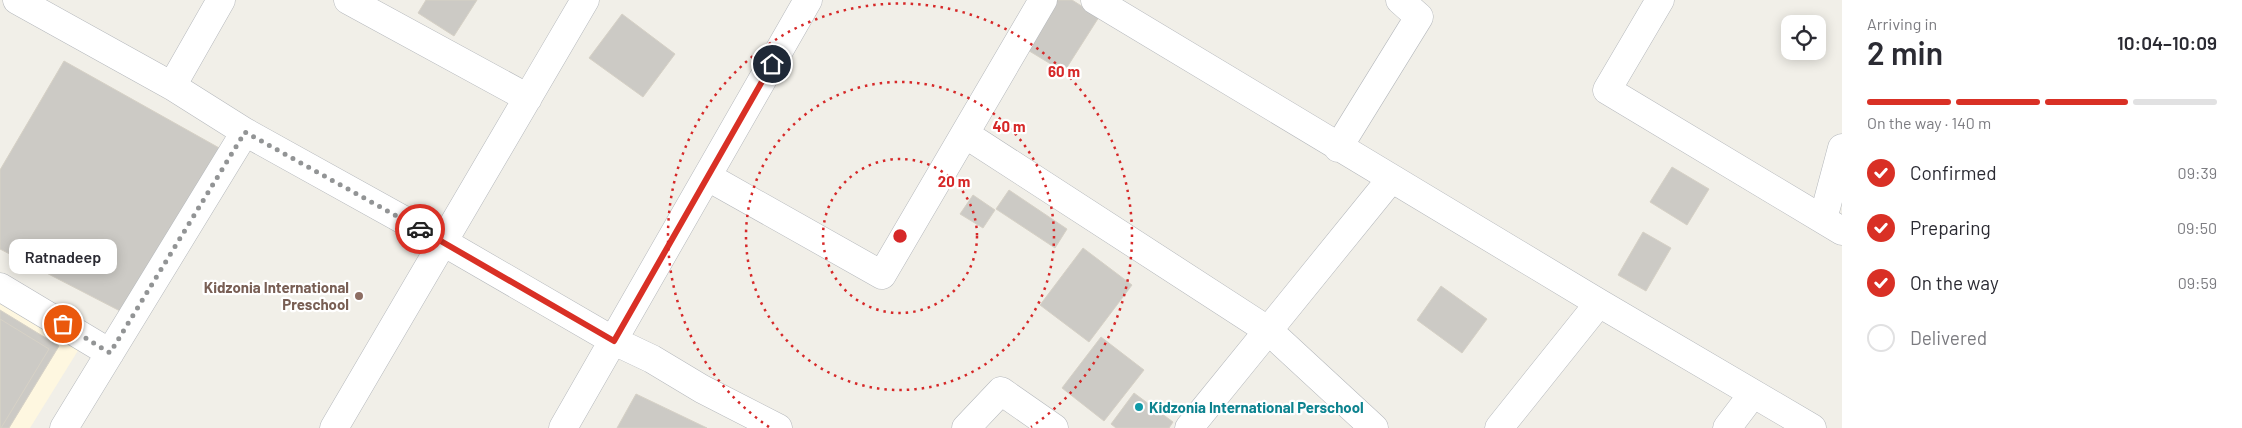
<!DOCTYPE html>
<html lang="en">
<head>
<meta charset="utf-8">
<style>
  body { margin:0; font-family:Barlow,sans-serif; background:#f2f2f3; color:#2b2b33; height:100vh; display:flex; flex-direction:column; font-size:19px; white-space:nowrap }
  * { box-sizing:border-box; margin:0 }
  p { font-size:16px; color:#7c7c81 }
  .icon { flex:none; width:28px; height:28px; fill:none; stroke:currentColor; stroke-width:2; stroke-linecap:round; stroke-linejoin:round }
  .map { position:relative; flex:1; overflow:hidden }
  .sheet { display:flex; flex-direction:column; background:#fff; width:400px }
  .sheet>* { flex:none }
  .buttons { position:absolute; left:1781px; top:15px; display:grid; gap:10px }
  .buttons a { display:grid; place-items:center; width:45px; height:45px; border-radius:10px; background:#fff; box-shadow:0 2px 12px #0003; font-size:25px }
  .pin { position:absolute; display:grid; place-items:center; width:42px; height:42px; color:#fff; margin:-21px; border:2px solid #fff; border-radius:50%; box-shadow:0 1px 5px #0007 }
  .courier { position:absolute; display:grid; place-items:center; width:50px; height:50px; margin:-25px; border:4px solid #d93025; border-radius:50%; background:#fff; color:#222; box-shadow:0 1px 6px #0007 }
  .bubble { position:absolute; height:35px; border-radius:10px; background:#fff; box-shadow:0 2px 12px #0003; font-size:16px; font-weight:600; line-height:35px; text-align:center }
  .overview em { font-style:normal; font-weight:600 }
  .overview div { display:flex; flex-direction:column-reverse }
  .overview { display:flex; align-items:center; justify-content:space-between; height:85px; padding:0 25px }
  h1 { font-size:32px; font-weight:600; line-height:38px }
  .bar { display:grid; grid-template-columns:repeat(4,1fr); gap:8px 5px; align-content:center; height:60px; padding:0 25px }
  .bar i { height:6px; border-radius:4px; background:#e1e1e2 }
  .bar .selected { background:#d93025 }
  .bar p { grid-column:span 4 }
  ol { padding:0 25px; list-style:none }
  li { display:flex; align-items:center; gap:15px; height:55px }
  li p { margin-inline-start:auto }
  li .icon { padding:5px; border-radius:50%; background:#d93025; color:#fff; stroke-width:4 }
  li:last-child { color:#7c7c81 }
  li i { width:28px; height:28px; border:2px solid #e1e1e2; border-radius:50% }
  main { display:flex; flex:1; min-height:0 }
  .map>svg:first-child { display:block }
  .commercial { fill:#fef7e0 }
  .building { fill:#cccac5; stroke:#d6d1c6 }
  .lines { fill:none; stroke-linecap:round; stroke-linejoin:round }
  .minor-casing { stroke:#b5b8bc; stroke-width:29 }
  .minor { stroke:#fff; stroke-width:28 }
  .done { stroke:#929495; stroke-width:5; stroke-dasharray:0 9 }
  .route { stroke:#d93025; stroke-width:6 }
  .ring { fill:none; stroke:#d62828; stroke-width:2.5; stroke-dasharray:2.5 5 }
  .education-dot { fill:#8d6e63; stroke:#fff; stroke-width:2 }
  .culture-dot { fill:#0f9aa8; stroke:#fff; stroke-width:2 }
  .labels { text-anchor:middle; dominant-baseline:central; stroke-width:4.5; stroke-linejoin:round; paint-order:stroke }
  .education-label { font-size:15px; font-weight:bold; fill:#785e54; stroke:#fff; text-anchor:end }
  .culture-label { font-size:15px; font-weight:bold; fill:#0d838f; stroke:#fff; text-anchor:start }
  .centre { fill:#d62828; stroke:#fff; stroke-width:2.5 }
  .ring-label { font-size:15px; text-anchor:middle; font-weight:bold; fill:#d62828; stroke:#fff; stroke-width:4.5; stroke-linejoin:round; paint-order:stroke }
</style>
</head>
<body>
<main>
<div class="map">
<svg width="1842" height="428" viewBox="0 0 1842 428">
  <rect width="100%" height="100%" fill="#f1efe8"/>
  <path class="commercial" d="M0 300 79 349 30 428H0Z"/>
  <path class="building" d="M426 0H477L454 36 418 13Z
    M1057 0H1072L1099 17 1064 72 1026 49Z
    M622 14 675 54 643 97 589 58Z
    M64 61 221 149 122 312 0 249V170Z
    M1672 167 1709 189 1687 225 1650 202Z
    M1009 190 1067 229 1055 248 996 209Z
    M973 195 995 210 983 228 960 214Z
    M1643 232 1671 248 1646 291 1618 275Z
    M1083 248 1132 285 1089 342 1040 305Z
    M1441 286 1487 319 1462 353 1417 320Z
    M0 310 59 346 9 428H0Z
    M0 319 49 349 1 428H0Z
    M1101 337 1144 370 1104 421 1062 388Z
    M1134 393 1173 422 1169 428H1116L1111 424Z
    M636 394 707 428H617Z"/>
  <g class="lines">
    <g class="minor-casing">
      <path id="minor" d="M17 0 172 86 245 132 445 243 614 341 652 359 702 389 778 428
        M348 0 528 98
        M1095 0 1599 303 1812 428
        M1660 0 1607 90 1842 231
        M172 86 221 0
        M965 134 1269 331 1374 428
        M1338 148 1419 17 1400 0
        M708 177 882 275 1043 0
        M1823 219 1842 148
        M0 287 110 353
        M64 428 245 132
        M334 428 585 0
        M563 428 808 0
        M966 428 1001 391 1054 428
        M1189 428 1391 179
        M1499 428 1599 303
        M1727 428 1752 395"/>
    </g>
    <use href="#minor" class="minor"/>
  </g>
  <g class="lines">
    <path class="done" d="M63 324 110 353 245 132 420 229"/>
    <path class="route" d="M420 229 614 341 772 64"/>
  </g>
  <g class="ring">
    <circle cx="900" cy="236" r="77"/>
    <circle cx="900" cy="236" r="154"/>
    <path d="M769 427A232 232 0 1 1 1031 427"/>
  </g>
  <circle class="education-dot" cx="359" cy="296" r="5"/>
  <circle class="culture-dot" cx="1139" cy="407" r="5"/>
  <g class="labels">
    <g class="education-label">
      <text x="349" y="287">Kidzonia International<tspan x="349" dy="17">Preschool</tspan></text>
    </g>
    <g class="culture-label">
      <text x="1149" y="407">Kidzonia International Perschool</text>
    </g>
  </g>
  <circle cx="900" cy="236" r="8" class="centre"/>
  <g class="ring-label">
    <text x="1064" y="77">60 m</text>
    <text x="1009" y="132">40 m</text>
    <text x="954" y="187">20 m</text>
  </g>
</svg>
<div class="buttons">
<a><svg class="icon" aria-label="locate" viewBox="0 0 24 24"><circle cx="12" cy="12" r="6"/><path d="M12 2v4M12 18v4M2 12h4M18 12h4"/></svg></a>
</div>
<div class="pin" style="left:63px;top:324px;background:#ea580c"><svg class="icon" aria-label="bag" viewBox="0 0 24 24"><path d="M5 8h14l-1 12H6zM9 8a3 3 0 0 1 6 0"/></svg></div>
<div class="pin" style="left:772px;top:64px;background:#1f2937"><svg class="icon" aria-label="home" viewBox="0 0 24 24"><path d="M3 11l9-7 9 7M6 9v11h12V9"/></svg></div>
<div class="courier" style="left:420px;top:229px"><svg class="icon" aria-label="car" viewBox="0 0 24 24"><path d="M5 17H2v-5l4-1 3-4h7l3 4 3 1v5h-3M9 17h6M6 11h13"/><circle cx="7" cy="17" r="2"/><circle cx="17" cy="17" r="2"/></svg></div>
<div class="bubble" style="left:9px;top:239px;width:108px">Ratnadeep</div>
</div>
<section class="sheet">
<div class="overview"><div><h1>2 min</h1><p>Arriving in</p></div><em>10:04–10:09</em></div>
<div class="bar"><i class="selected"></i><i class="selected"></i><i class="selected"></i><i></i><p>On the way · 140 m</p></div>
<ol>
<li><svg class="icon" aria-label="check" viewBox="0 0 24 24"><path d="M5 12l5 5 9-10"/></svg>Confirmed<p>09:39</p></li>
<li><svg class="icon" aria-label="check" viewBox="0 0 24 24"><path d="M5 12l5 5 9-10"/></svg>Preparing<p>09:50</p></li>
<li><svg class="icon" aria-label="check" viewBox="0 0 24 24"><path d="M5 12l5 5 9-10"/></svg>On the way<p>09:59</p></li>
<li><i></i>Delivered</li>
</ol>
</section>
</main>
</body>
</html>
